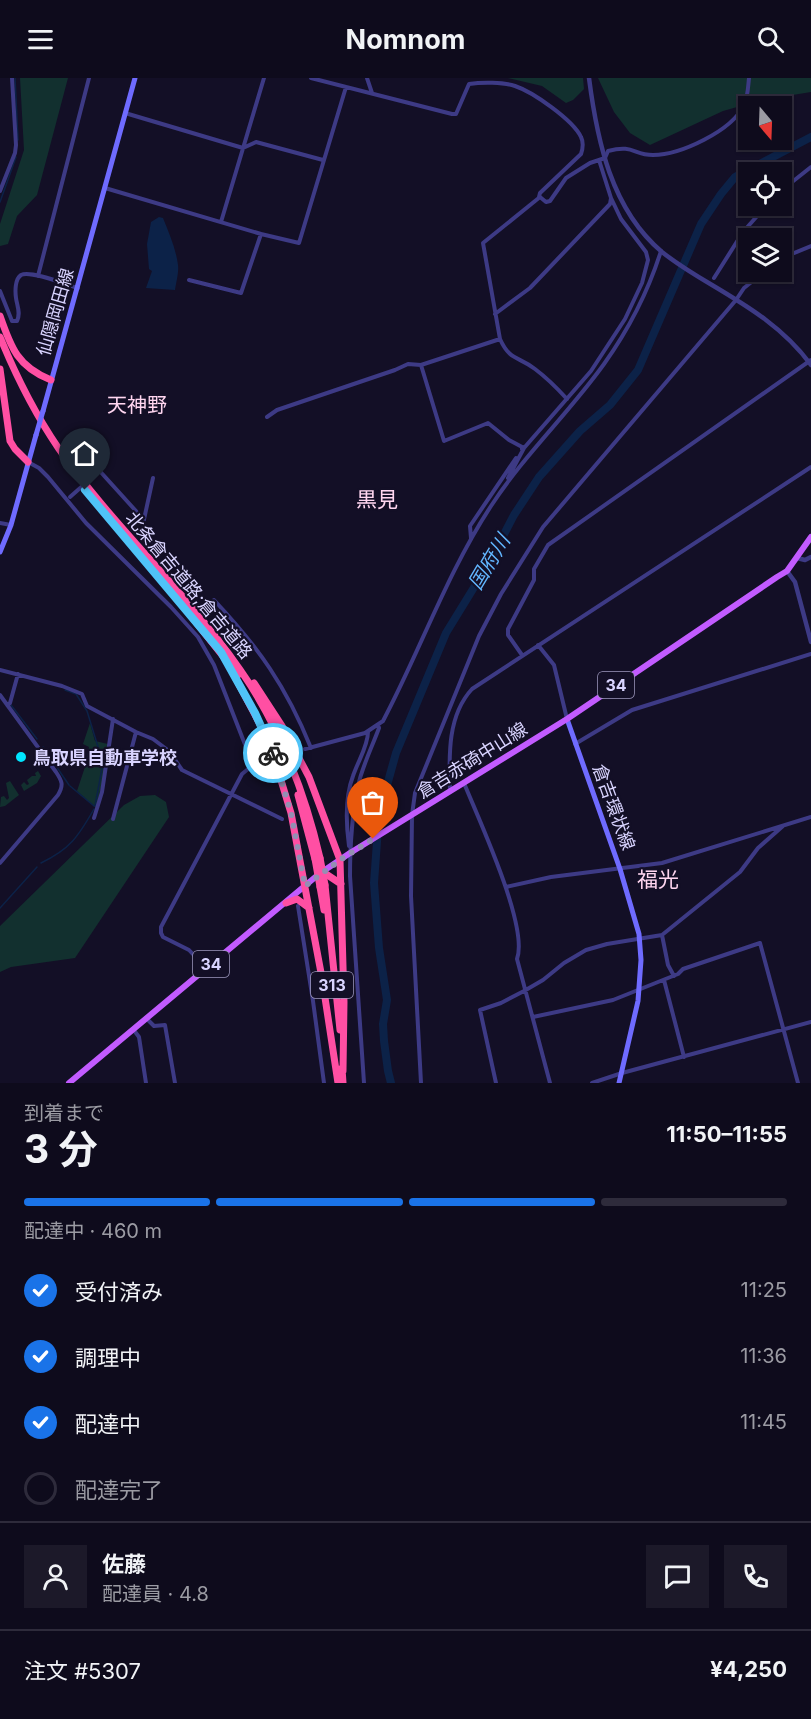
<!DOCTYPE html>
<html lang="ja">
<head>
<meta charset="utf-8">
<style>
  body { margin:0; font-family:Inter,"Noto Sans JP",sans-serif; background:#1c1929; color:#f1f3f6; height:100vh; display:flex; flex-direction:column; font-size:22px; white-space:nowrap }
  * { box-sizing:border-box; margin:0 }
  p { font-size:20px; color:#9b9ba3 }
  .icon { flex:none; width:33px; height:33px; fill:none; stroke:currentColor; stroke-width:2; stroke-linecap:round; stroke-linejoin:round }
  .map { position:relative; height:1005px; overflow:hidden }
  .details { display:flex; flex-direction:column; background:#0e0b1c; flex:1 }
  .details>* { flex:none }
  .needle { width:39px; rotate:161deg }
  .tools { position:absolute; left:738px; top:18px; display:grid; gap:12px }
  .tools a { display:grid; place-items:center; width:54px; height:54px; border-radius:0px; background:#0e0b1c; box-shadow:0 2px 4px #0004,0 0 0 2px #2e2b3b; font-size:30px }
  .pin { position:absolute; display:grid; place-items:center; width:51px; height:51px; color:#fff; margin:-62px -26px; border-radius:50% 50% 50% 0; rotate:-45deg; box-shadow:0 0 6px #0007 }
  .pin .icon { rotate:45deg }
  .courier { position:absolute; display:grid; place-items:center; width:60px; height:60px; margin:-30px; border:4px solid #4fc3f7; border-radius:50%; background:#fff; color:#222; box-shadow:0 2px 8px #0007 }
  .overview em { font-style:normal; font-weight:700 }
  .overview div { display:flex; flex-direction:column-reverse }
  .overview { display:flex; align-items:center; justify-content:space-between; height:102px; padding:0 24px }
  h1 { font-size:39px; font-weight:700; line-height:45px }
  .bar { display:grid; grid-template-columns:repeat(4,1fr); gap:9px 6px; align-content:center; height:72px; padding:0 24px }
  .bar i { height:8px; border-radius:4px; background:#2e2b3b }
  .bar .selected { background:#1a73e8 }
  .bar p { grid-column:span 4 }
  .line { display:flex; align-items:center; gap:15px; padding:0 24px; border-top:2px solid #2e2b3b }
  .line div { flex:1 }
  .round { display:grid; place-items:center; flex:none; width:63px; height:63px; border-radius:0px; background:#1c1929 }
  ol { padding:0 24px; list-style:none }
  li { display:flex; align-items:center; gap:18px; height:66px }
  li p { margin-inline-start:auto }
  li .icon { padding:6px; border-radius:50%; background:#1a73e8; color:#fff; stroke-width:4 }
  li:last-child { color:#9b9ba3 }
  li i { width:33px; height:33px; border:3px solid #2e2b3b; border-radius:50% }
  header { display:flex; justify-content:space-between; align-items:center; height:78px; padding:0 24px; background:#0e0b1c; font-size:27px; font-weight:700 }
  .map>svg:first-child { display:block }
  .green { fill:#12302f }
  .water { fill:#0c2248 }
  .lines { fill:none; stroke-linecap:round; stroke-linejoin:round }
  .stream { stroke:#0c2248; stroke-width:1.5 }
  .river { stroke:#0c2248; stroke-width:8 }
  .minor-tunnel { stroke:#312d47; stroke-width:4; stroke-dasharray:4 2; stroke-linecap:butt }
  .minor { stroke:#3d3a85; stroke-width:4 }
  .tertiary { stroke:#3d3a85; stroke-width:4.5 }
  .secondary { stroke:#6f6bff; stroke-width:5 }
  .primary { stroke:#c25bff; stroke-width:6 }
  .motorway { stroke:#ff4fa3; stroke-width:7 }
  .minor-bridge { stroke:#3d3a85; stroke-width:4 }
  .secondary-bridge { stroke:#6f6bff; stroke-width:5 }
  .motorway-bridge { stroke:#ff4fa3; stroke-width:7 }
  .done { stroke:#948fb3; stroke-width:6; stroke-dasharray:0 10.8 }
  .route { stroke:#4fc3f7; stroke-width:8 }
  .poi-dot { fill:#00e5ff; stroke:#130f26; stroke-width:2 }
  .labels { text-anchor:middle; dominant-baseline:central; stroke-width:4.5; stroke-linejoin:round; paint-order:stroke }
  .shield { fill:#130f26; stroke:#9e99be; stroke-width:1.5 }
  .shield-label { font-size:16px; font-weight:bold; fill:#d9d4ff }
  .street-label { font-size:18px; fill:#d9d4ff; stroke:#130f26 }
  .poi-label { font-size:18px; font-weight:bold; fill:#d9d4ff; stroke:#130f26; text-anchor:start }
  .neighbourhood-label { font-size:20px; fill:#ffd6f0; stroke:#130f26 }
  .water-label { font-size:20px; font-style:italic; fill:#62b6ff; stroke:#130f26 }
  .quarter-label { font-size:21px; fill:#ffd6f0; stroke:#130f26 }
</style>
</head>
<body>
<header><svg class="icon" aria-label="menu" viewBox="0 0 24 24"><path d="M4 6h16M4 12h16M4 18h16"/></svg>Nomnom<svg class="icon" aria-label="search" viewBox="0 0 24 24"><circle cx="10" cy="10" r="6"/><path d="M15 15l6 6"/></svg></header>
<div class="map">
<svg width="811" height="1005" viewBox="0 0 811 1005">
  <rect width="100%" height="100%" fill="#130f26"/>
  <path class="green" d="M20 0H68L37 117 17 138 8 166 0 168V146L24 72Z
    M508 0H583L584 11 573 22 566 25 542 8Z
    M598 0H811V14L762 22 723 33 650 67 630 55 614 34Z
    M90 645 95 663 108 666 103 701 96 730 77 713 85 689 89 669 83 666Z
    M38 693 41 698 37 705 24 713 21 707 24 704 27 707 29 706 27 702 32 698H36L35 695Z
    M10 703 19 717 5 728 0 729 1 719 4 718 7 722 9 720 6 705Z
    M155 717 166 724 169 739 75 880 11 889 0 894V848L124 727 140 718Z"/>
  <path class="water" d="M159 139 163 140C169 155 176 171 178 187 179 194 176 205 175 212L146 210 152 193 149 191 147 166 151 144Z"/>
  <g class="lines">
    <path class="stream" d="M15 0 18 62
      M0 124 16 79
      M65 612 76 616 87 633 103 685 95 728
      M11 627 37 661
      M43 669 69 707
      M70 708 94 728
      M41 785C70 771 78 759 94 731
      M0 830 37 789"/>
    <path class="river" d="M391 1005 388 993 384 963 383 946 387 922 379 870 374 805 379 736 396 675 446 555 489 485 514 437 539 399 580 353 610 327 638 292 701 146 721 116 735 99 811 59"/>
    <path class="minor-tunnel" d="M265 683 305 671"/>
    <path class="minor" d="M311 0 452 36H456L469 6C482 4 503 4 515 8 533 14 573 42 581 59 584 65 583 70 581 76L540 115 539 119
      M367 0 372 15
      M125 35 243 70 256 64 323 82
      M105 110 261 156 299 165 346 9
      M782 112 811 89
      M0 113 15 75 16 67 12 0
      M221 144 264 0
      M782 180 811 168
      M38 198 89 0
      M714 200 743 154 766 128
      M189 202 241 215 261 156
      M0 213 12 243H17C21 235 17 228 16 220 15 213 15 201 21 197 31 192 67 207 78 210
      M495 236 530 210 610 126 611 120 599 82
      M421 287 444 363 488 345 509 362 524 370 522 371
      M567 321C557 310 547 300 535 291 518 278 510 283 500 261L483 165 540 119 546 124 550 123 566 100 590 85 605 80 608 73C634 66 633 77 653 77 680 77 732 53 744 27 748 19 748 9 749 0
      M267 339 277 332 395 292 408 286 421 287 500 261
      M78 369 136 433 152 464
      M28 384 39 390 48 399 86 445 171 529 198 559 214 587 253 687
      M508 400 524 370 591 293 625 241 642 205 648 182 646 174 621 141 611 120
      M0 445 11 447
      M143 446 153 400
      M471 460 470 448 516 380
      M214 522C259 570 286 608 311 670
      M538 567 554 587 567 641
      M522 577 508 557V551L534 502V491L548 467 811 282
      M0 592 62 608 82 616 87 628 136 654 153 661 169 673 182 692 282 741
      M0 617 56 694C62 703 64 707 58 717L0 785
      M7 627 10 625 18 596
      M575 666 632 632 811 576
      M305 671 365 655 383 643C420 573 447 495 491 428 524 377 569 335 604 286 629 251 648 214 661 173
      M464 705C478 740 529 848 517 881L550 1005
      M450 713C449 679 447 638 472 611L811 389
      M94 740 102 714 113 641
      M113 741 136 654
      M349 768C346 746 345 719 353 698 358 683 368 668 368 654
      M506 809 551 799 662 785 811 739
      M298 828 313 923 324 1005
      M662 857 668 887 674 898
      M206 890 189 872 163 859 161 855V849L242 696 253 687 265 683
      M664 902 684 979
      M533 939 613 922 678 896 683 891 760 865 798 1005
      M146 940 154 948 165 947 175 1005
      M133 951 139 959 146 1005
      M364 1005 350 798C350 768 352 737 358 708 362 689 372 669 379 650L378 647
      M421 1005 411 818 412 737 415 715 479 558 501 516 543 449 736 222 744 210 764 194
      M496 1005 480 932 501 925 524 913 543 902 564 885 586 872 607 866 662 857 740 794 758 770 783 748
      M592 1005 622 995 811 944"/>
    <path class="tertiary" d="M589 0C597 62 611 131 662 174 677 186 695 197 712 207 749 229 785 251 811 287
      M797 480 805 482 811 479
      M787 493 795 504 811 564"/>
    <path class="secondary" d="M43 333 135 0
      M0 474 11 447 36 357
      M567 641 620 791 639 856 641 882 638 923 619 1005"/>
    <path class="primary" d="M69 1005 319 796 350 775 567 641 777 499 787 493 811 459"/>
    <path class="motorway" d="M0 238C11 270 18 289 51 302
      M0 259C16 298 35 336 59 371 117 454 196 522 251 608 284 661 306 719 320 780
      M0 291 10 363 15 371 28 384
      M191 538 238 597
      M233 595 263 652 273 676 291 735 322 900 338 1005
      M254 605 282 648 309 699 340 782 344 924 343 993
      M298 717 315 781
      M319 796H326L341 806
      M325 807 340 952
      M320 809 324 832
      M286 825 297 821 309 830
      M342 990 343 1005"/>
    <path class="minor-bridge" d="M70 419 96 396"/>
    <path class="secondary-bridge" d="M36 357 43 333"/>
    <path class="motorway-bridge" d="M320 780 325 807
      M315 781 320 809"/>
  </g>
  <g class="lines">
    <path class="done" d="M273 675 291 735 305 808 340 782 373 761"/>
    <path class="route" d="M85 412 221 574 255 635 273 675"/>
  </g>
  <circle class="poi-dot" cx="21" cy="679" r="6"/>
  <g class="labels">
    <g class="shield">
      <rect x="598" y="594" width="36" height="26" rx="4.5"/>
      <rect x="193" y="873" width="36" height="26" rx="4.5"/>
      <rect x="311" y="894" width="42" height="26" rx="4.5"/>
    </g>
    <g class="shield-label">
      <text x="616" y="607">34</text>
      <text x="211" y="886">34</text>
      <text x="332" y="907">313</text>
    </g>
    <g class="street-label">
      <text transform="translate(55 234) rotate(-74)">仙隠岡田線</text>
      <text transform="translate(189 507) rotate(50)">北条倉吉道路;倉吉道路</text>
      <text transform="translate(472 682) rotate(-32)">倉吉赤碕中山線</text>
      <text transform="translate(614 729) rotate(70)">倉吉環状線</text>
    </g>
    <g class="poi-label">
      <text x="33" y="679">鳥取県自動車学校</text>
    </g>
    <g class="neighbourhood-label">
      <text x="137" y="327">天神野</text>
    </g>
    <g class="water-label">
      <text transform="translate(489 484) rotate(-59)">国府川</text>
    </g>
    <g class="quarter-label">
      <text x="377" y="421">黒見</text>
      <text x="658" y="801">福光</text>
    </g>
  </g>
</svg>
<div class="tools">
<a><svg class="needle" viewBox="-14 -14 28 28"><path d="M0-13l5 13h-10z" fill="#e53935"/><path d="M0 13l5-13h-10z" fill="#9b9ba3"/></svg></a>
<a><svg class="icon" aria-label="locate" viewBox="0 0 24 24"><circle cx="12" cy="12" r="6"/><path d="M12 2v4M12 18v4M2 12h4M18 12h4"/></svg></a>
<a><svg class="icon" aria-label="layers" viewBox="0 0 24 24"><path d="M12 4l9 5-9 5-9-5zM3 14l9 5 9-5"/></svg></a>
</div>
<div class="pin" style="left:373px;top:761px;background:#ea580c"><svg class="icon" aria-label="bag" viewBox="0 0 24 24"><path d="M5 8h14l-1 12H6zM9 8a3 3 0 0 1 6 0"/></svg></div>
<div class="pin" style="left:85px;top:412px;background:#1f2937"><svg class="icon" aria-label="home" viewBox="0 0 24 24"><path d="M3 11l9-7 9 7M6 9v11h12V9"/></svg></div>
<div class="courier" style="left:273px;top:675px"><svg class="icon" aria-label="bike" viewBox="0 0 24 24"><circle cx="6" cy="16" r="4"/><circle cx="18" cy="16" r="4"/><path d="M6 16l4-8h5l3 8M10 8l3 8H6M13 5h3"/></svg></div>
</div>
<section class="details">
<div class="overview"><div><h1>3 分</h1><p>到着まで</p></div><em>11:50–11:55</em></div>
<div class="bar"><i class="selected"></i><i class="selected"></i><i class="selected"></i><i></i><p>配達中 · 460 m</p></div>
<ol>
<li><svg class="icon" aria-label="check" viewBox="0 0 24 24"><path d="M5 12l5 5 9-10"/></svg>受付済み<p>11:25</p></li>
<li><svg class="icon" aria-label="check" viewBox="0 0 24 24"><path d="M5 12l5 5 9-10"/></svg>調理中<p>11:36</p></li>
<li><svg class="icon" aria-label="check" viewBox="0 0 24 24"><path d="M5 12l5 5 9-10"/></svg>配達中<p>11:45</p></li>
<li><i></i>配達完了</li>
</ol>
<div class="line" style="height:108px"><a class="round"><svg class="icon" aria-label="person" viewBox="0 0 24 24"><circle cx="12" cy="8" r="4"/><path d="M4 21q1-7 8-7t8 7"/></svg></a><div><b>佐藤</b><p>配達員 · 4.8</p></div><a class="round"><svg class="icon" aria-label="chat" viewBox="0 0 24 24"><path d="M4 5h16v11H9l-5 4z"/></svg></a><a class="round"><svg class="icon" aria-label="phone" viewBox="0 0 24 24"><path d="M5 4h4l2 5-3 2q2 4 5 5l2-3 5 2v4C11 20 4 13 5 4z"/></svg></a></div>
<div class="line" style="height:78px"><div>注文 #5307</div><b>¥4,250</b></div>
</section>
</body>
</html>
